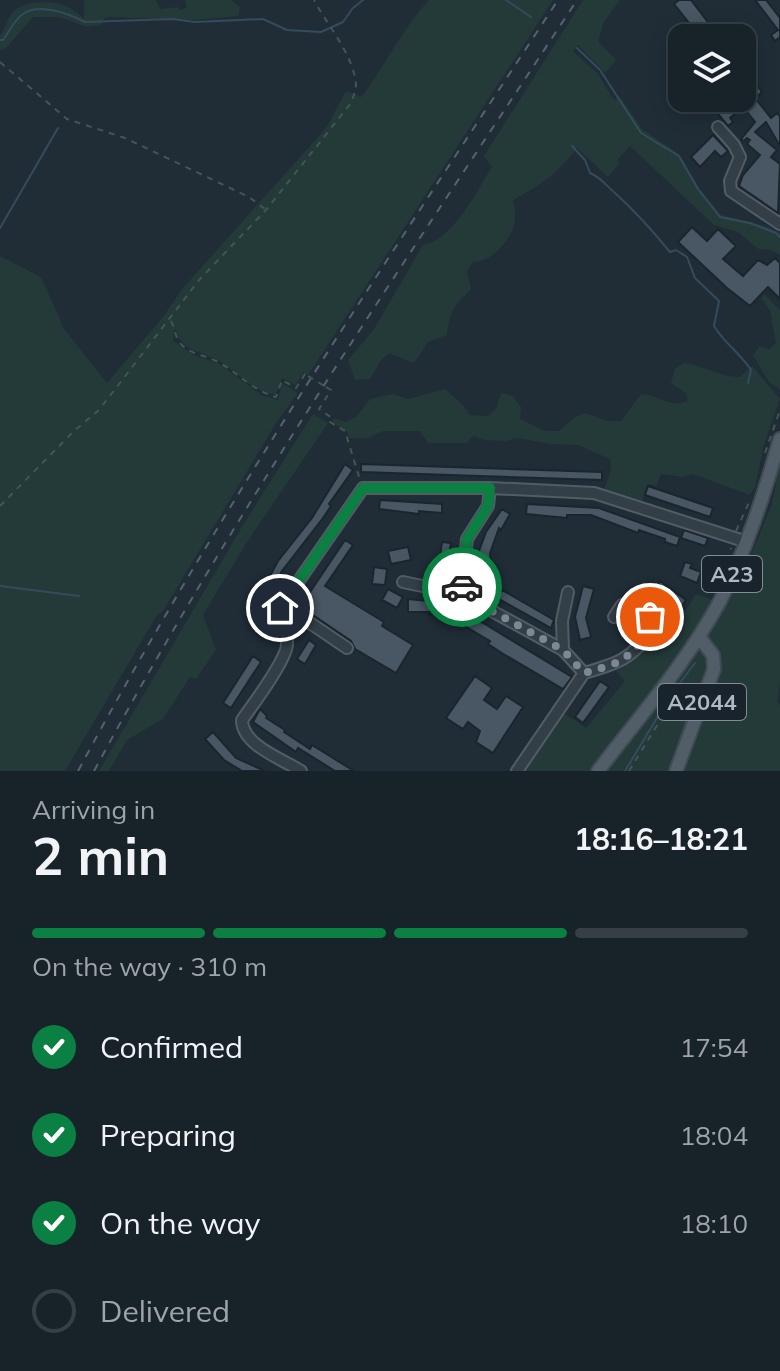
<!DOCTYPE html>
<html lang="en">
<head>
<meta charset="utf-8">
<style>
  body { margin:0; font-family:Mulish,sans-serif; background:#212a31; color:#f1f3f6; height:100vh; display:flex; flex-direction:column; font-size:30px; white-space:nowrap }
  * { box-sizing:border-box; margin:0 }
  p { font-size:26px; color:#9fa4a8 }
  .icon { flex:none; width:44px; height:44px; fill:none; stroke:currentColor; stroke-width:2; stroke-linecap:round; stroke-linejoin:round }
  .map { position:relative; height:771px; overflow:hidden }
  .panel { display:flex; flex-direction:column; background:#182229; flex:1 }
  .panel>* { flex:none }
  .buttons { position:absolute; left:668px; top:24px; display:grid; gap:16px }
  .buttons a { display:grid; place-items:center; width:88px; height:88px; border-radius:16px; background:#182229; box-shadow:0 4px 20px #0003,0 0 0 2px #363f46; font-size:40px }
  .pin { position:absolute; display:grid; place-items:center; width:68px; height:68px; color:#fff; margin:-34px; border:4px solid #fff; border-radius:50%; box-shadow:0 2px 8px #0007 }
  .courier { position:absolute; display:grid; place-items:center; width:80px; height:80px; margin:-40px; border:6px solid #0b8043; border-radius:50%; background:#fff; color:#222; box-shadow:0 2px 10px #0007 }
  .headline em { font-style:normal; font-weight:700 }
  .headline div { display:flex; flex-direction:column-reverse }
  .headline { display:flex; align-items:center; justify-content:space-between; height:136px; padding:0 32px }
  h1 { font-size:52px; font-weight:700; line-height:60px }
  .bar { display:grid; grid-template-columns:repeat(4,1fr); gap:12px 8px; align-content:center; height:96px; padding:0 32px }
  .bar i { height:10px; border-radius:6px; background:#363f46 }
  .bar .active { background:#0b8043 }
  .bar p { grid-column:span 4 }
  ol { padding:0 32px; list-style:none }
  li { display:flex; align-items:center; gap:24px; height:88px }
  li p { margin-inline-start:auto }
  li .icon { padding:8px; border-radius:50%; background:#0b8043; color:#fff; stroke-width:4 }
  li:last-child { color:#9fa4a8 }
  li i { width:44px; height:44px; border:4px solid #363f46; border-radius:50% }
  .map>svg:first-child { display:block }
  .green { fill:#233a39 }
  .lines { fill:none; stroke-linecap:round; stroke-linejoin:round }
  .stream { stroke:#344b5e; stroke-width:2 }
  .building { fill:#485763; stroke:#1b252e; stroke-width:2 }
  .minor-casing { stroke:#515c65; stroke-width:14 }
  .major-casing { stroke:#404a54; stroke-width:16 }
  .path { stroke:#425656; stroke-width:2; stroke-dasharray:6 6; stroke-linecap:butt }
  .minor { stroke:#343e47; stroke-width:10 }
  .major { stroke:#515e68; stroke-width:12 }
  .rail { stroke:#55636f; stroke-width:2; stroke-dasharray:8 8; stroke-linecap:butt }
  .path-bridge { stroke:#425656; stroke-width:2; stroke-dasharray:6 6; stroke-linecap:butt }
  .done { stroke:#7c8893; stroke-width:8; stroke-dasharray:0 14.4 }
  .route { stroke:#0b8043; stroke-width:10 }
  .labels { text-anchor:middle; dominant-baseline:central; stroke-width:8; stroke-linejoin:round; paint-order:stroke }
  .shield { fill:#19232c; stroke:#818c96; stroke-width:2 }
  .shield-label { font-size:22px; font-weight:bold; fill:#aeb9c4 }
</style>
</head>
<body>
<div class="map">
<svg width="780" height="771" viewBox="0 0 780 771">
  <rect width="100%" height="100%" fill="#202d37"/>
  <path class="green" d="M84 0H156L160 9 178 7 179 10 187 8 185 0H231L240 7 238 16 195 20 110 17 105 18 102 25 87 27 59 17H33L5 49 0 50V35C6 29 6 19 12 13 23 0 54 0 68 7 74 10 79 15 84 18Z
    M429 0H553L308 375 304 372 295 385 282 378 275 395C253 391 239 374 221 362 204 351 181 353 176 330L174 331 173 341 194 355 220 364 261 395 278 400 282 383 298 393 278 420 163 611 157 615 65 771H0V256L41 277 64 329 107 383 163 317 183 288 326 128 346 91 361 97 364 94C386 63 403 28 429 0Z
    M583 0H620L604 22 598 41 616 60 605 73 578 45 573 51 598 74 614 100 621 98 642 129 679 154 700 189 721 215 765 226 780 233V255L771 250 758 249 738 232 714 225 630 146 617 160 620 163 608 177 577 148C556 175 544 183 513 200 514 206 516 213 515 219 513 238 493 262 473 262L467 271 471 290C454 304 449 313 447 335L428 342 414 363 389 353 381 360 370 379 355 380 348 360 374 329 423 245C455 238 475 193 492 167L484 156Z
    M764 294 780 310V390L769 382 753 355 760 346 769 349 776 343 770 310 761 298Z
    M683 363C704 365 719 377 740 377L752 366 780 399 764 445 755 487 750 495 693 474 683 477 661 474 656 486 647 484 642 501 604 490 611 469 610 459 578 445 550 444 517 438 505 441 484 440 474 436 466 443H428L420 431H383L369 438H349L347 432 332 422 334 418 345 422 356 417 370 399 393 394 408 399 445 389C455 399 463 403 470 415L488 416 496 409 501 393 513 396 521 407 520 419 545 431H559L575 417 585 413 608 421H621L641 394C658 394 671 409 687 401V394L671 383 675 369Z
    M313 414 328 423 247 542 203 615 216 650 196 679 190 677 163 719 127 740 109 771H99L243 525Z
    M780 464V683L777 701 780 705V771H521L564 713 586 728 625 681 616 671 631 661 664 621 676 625 696 594 727 605C742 575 759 537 771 506 776 491 776 477 780 464Z"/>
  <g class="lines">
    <path class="stream" d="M506 0 531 17
      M0 40H3C9 32 15 19 23 14 39 2 69 14 85 22L172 19 195 22 263 19 287 30 321 32 343 22 353 8 363 0
      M577 48 600 70 641 133 679 156 698 189 720 217 750 223 776 233 780 237
      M572 146 585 160 590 173C602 178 605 185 615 193 636 212 652 230 670 252L676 250 687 257 695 278 719 301 714 326C724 343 740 353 751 370L748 383
      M0 228 58 128
      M0 586 79 596
      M676 688 695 663
      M625 771 672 693
      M669 771 696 694"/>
  </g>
  <path class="building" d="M679 0H691L720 38H701L674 4Z
    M755 0H766L780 18V37L775 41 771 35 778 30Z
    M742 66 762 92 755 98 771 118 777 113 780 117V146L766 122 755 132 777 150 771 157 780 164 778 213 739 186 743 175 760 155 747 144 750 140 747 138 744 141 741 139 755 122 743 107 730 118 733 122 728 126 705 98H742Z
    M713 135 728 151 721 157 715 151 700 167 691 157Z
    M692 227 707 241 718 229 736 246 723 259 743 276 758 260 767 265 775 258 780 263V299L768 287 750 306 727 288 678 242Z
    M345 464 353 470 329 504 331 506 323 518 282 571 257 621 249 616 260 599 258 598 278 561 312 518Z
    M361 464 602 472V480L361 472Z
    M648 486 713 508 710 517 645 495Z
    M380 500 442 504V513L419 511V514L379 509Z
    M527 504 599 508 680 537 677 546 665 542V539L639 530 638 533 591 515H567V518L526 514Z
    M502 509 510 514 501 530 499 528 490 553 492 571 500 586 490 591 482 574 479 551 486 532Z
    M684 530 708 538 705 546 681 538Z
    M345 540 353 545 325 586 384 622 382 626 413 645 396 673 355 649 351 641 304 609 308 603 304 601Z
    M442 542 451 543 445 580 437 578Z
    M408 547 411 560 391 564 388 551Z
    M685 562 692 564 690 568 701 572 697 583 680 576Z
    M374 567 387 569 385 585 372 584Z
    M660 581 686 600 679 610 654 591Z
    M583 586 594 589 586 618 591 637 580 640 575 617Z
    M388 589 403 597 397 608 382 600Z
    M502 590 554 620 551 628 497 598Z
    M408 599 448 603 445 616 429 614 430 612H408Z
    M457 607 572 677 563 689 505 655 488 644 490 641 451 618Z
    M309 640 316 645 305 664 297 659Z
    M253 656 261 662 231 708 223 703Z
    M475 676 492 688 484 700 497 709 506 696 523 707 493 753 476 742 480 731 468 722 463 729 446 718Z
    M600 681 609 687 583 723 575 717Z
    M260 709 267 716 266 718 285 730 284 732 310 749 312 745 354 771H335L298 748 296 752 253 722Z
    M213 732 236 758 265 771H242L224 760 205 739Z"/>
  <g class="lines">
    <g class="minor-casing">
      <path id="minor" d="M718 127 734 145 740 157 730 181 731 191 780 224
        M403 582 461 594 563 650 584 673
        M461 594 467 539 488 506 490 488
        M282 604 347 648
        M614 617 622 605 650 621
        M563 650 562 621 568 592
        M584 673C612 665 635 659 649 631 652 625 650 619 653 612
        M301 771C282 759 242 745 242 720 252 706 287 659 287 644 288 632 278 623 280 608L363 488H490L594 493 747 542
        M517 771 584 673"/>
    </g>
    <g class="major-casing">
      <path id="major" d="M598 771C640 716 687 662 720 601 747 549 764 494 780 439
        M676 771 714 669 713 655 699 637"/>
    </g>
    <path class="path" d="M0 62 67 119 125 138 249 197 265 209
      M171 321C175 328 175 338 181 344 190 354 204 355 216 361 238 372 251 390 276 397L282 380 296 388 305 374 308 376
      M326 387 331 390 319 409 332 418 330 422 345 431 360 480
      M765 453 780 410
      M0 506 74 431 99 410 200 279 266 210 351 103C353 97 356 91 356 85 354 55 327 25 314 0
      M736 531 750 500
      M727 561 731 548
      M629 771 677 693 675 689"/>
    <use href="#minor" class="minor"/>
    <use href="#major" class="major"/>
    <path class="rail" d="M78 771C221 505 392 253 558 0
      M94 771C238 504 411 253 577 0"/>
    <path class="path-bridge" d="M308 376 326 387"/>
  </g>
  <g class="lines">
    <path class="done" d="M462 587 461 594 563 650 584 673C609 666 626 663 641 641 647 632 650 628 650 617"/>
    <path class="route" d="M280 608 363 488H490L488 506 467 539 462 587"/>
  </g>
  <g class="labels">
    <g class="shield">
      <rect x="702" y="556" width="60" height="36" rx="6"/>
      <rect x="658" y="684" width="88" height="36" rx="6"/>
    </g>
    <g class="shield-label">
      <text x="732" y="574">A23</text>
      <text x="702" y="702">A2044</text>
    </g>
  </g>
</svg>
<div class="buttons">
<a><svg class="icon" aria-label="layers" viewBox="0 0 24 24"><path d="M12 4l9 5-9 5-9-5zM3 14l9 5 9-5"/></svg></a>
</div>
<div class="pin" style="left:650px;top:617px;background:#ea580c"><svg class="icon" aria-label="bag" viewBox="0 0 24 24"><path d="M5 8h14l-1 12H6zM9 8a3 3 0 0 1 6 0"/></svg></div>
<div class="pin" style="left:280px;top:608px;background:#1f2937"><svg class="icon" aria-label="home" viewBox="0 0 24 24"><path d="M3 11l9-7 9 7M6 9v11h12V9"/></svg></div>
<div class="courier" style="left:462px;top:587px"><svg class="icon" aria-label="car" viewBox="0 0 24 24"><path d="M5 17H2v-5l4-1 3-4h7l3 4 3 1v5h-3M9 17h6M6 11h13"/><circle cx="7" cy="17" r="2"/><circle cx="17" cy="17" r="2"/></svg></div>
</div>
<section class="panel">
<div class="headline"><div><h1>2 min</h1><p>Arriving in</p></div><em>18:16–18:21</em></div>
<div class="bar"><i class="active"></i><i class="active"></i><i class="active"></i><i></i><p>On the way · 310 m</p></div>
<ol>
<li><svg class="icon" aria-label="check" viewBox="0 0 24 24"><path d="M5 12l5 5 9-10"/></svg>Confirmed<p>17:54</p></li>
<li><svg class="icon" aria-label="check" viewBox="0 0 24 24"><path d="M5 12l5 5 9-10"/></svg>Preparing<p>18:04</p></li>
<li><svg class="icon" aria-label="check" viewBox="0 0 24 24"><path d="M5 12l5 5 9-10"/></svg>On the way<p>18:10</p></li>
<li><i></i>Delivered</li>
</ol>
</section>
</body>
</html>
